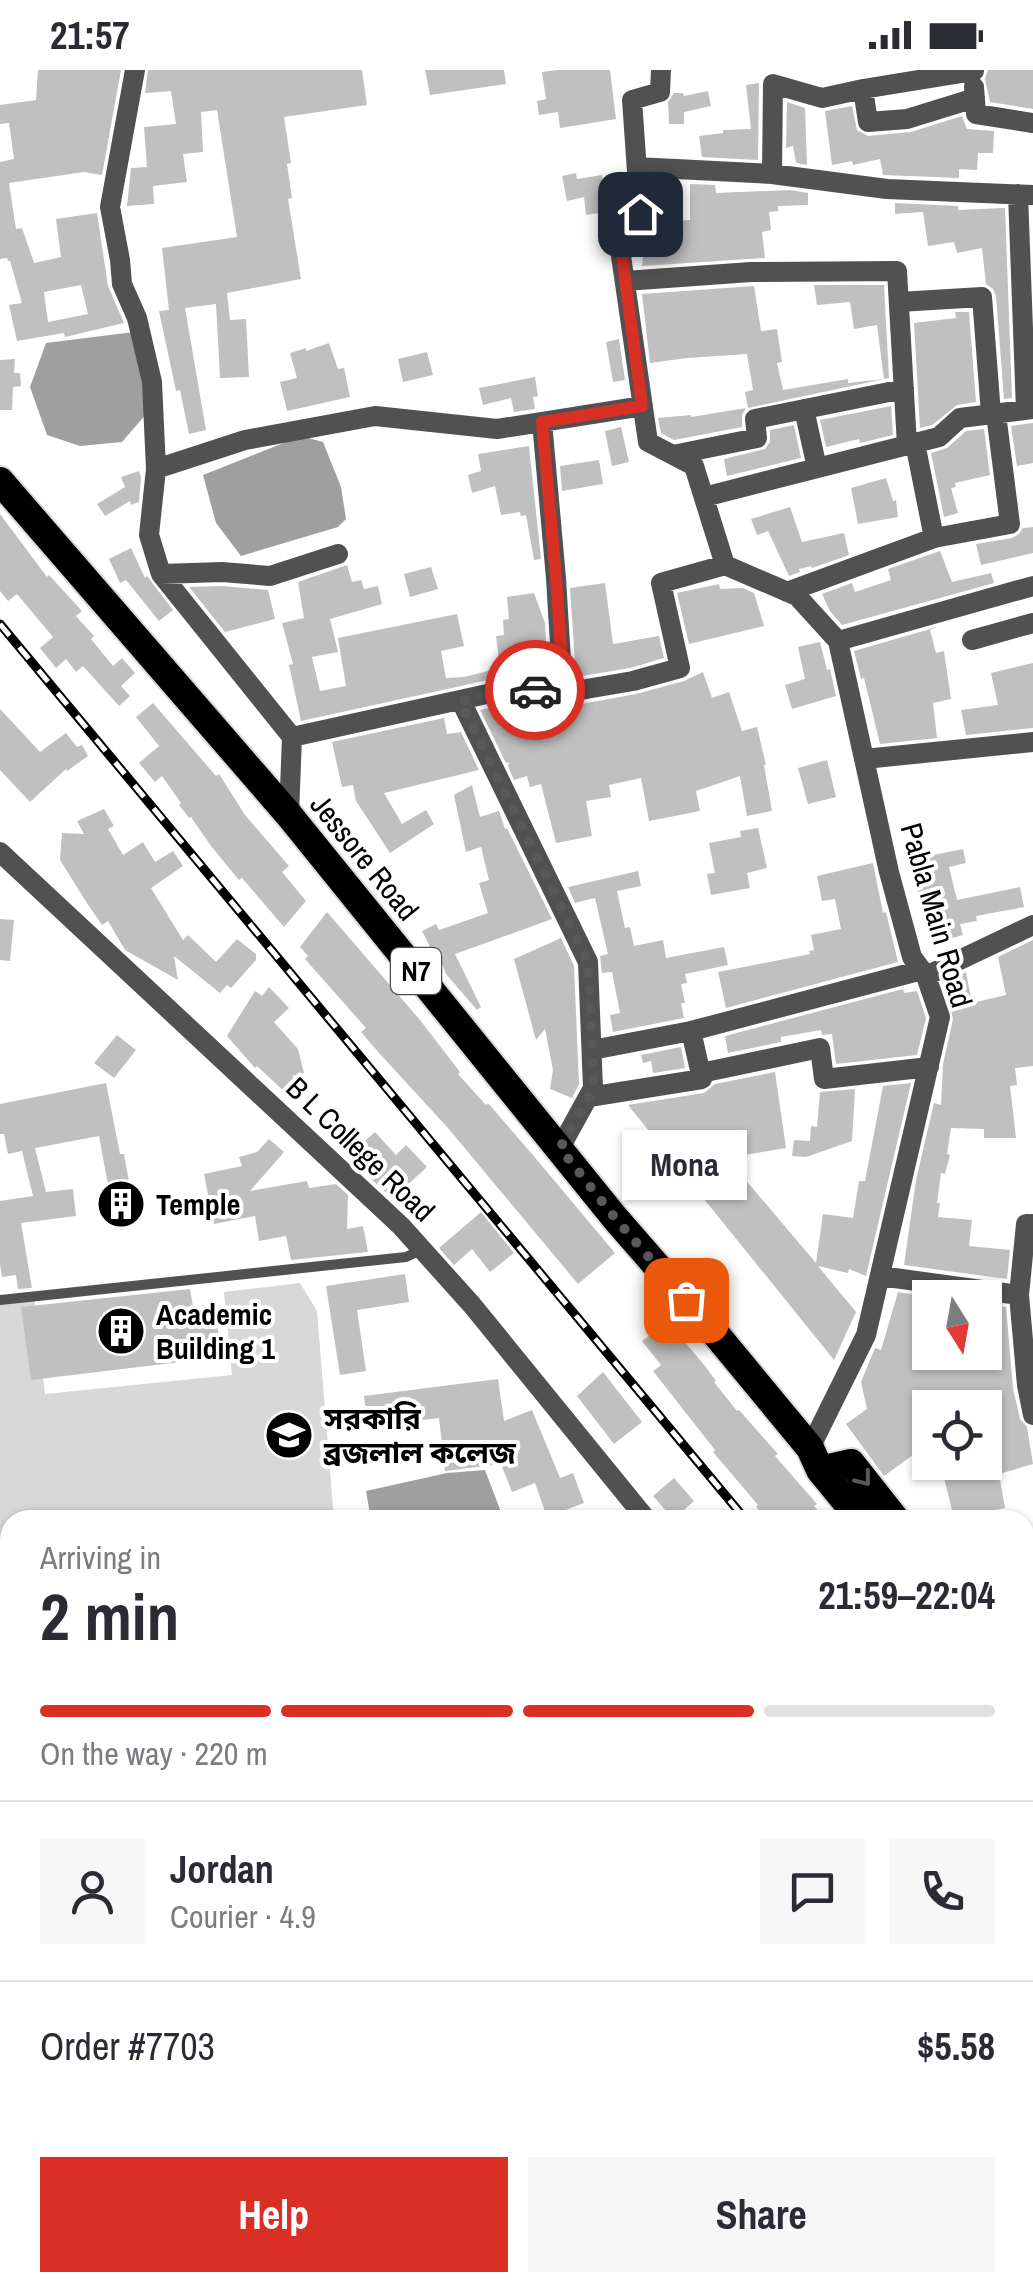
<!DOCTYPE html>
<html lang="en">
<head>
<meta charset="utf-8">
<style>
  body { margin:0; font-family:"Archivo Narrow","Noto Sans Bengali",sans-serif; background:#f7f7f7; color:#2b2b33; height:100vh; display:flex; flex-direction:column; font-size:38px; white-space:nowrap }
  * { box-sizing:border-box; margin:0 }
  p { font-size:32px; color:#7c7c81 }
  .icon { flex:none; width:55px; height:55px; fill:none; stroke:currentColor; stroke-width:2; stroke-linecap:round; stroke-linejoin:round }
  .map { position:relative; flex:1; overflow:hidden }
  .details { position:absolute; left:0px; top:1440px; width:1035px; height:782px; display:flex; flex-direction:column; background:#fff; border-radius:30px 30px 0 0; box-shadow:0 2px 8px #0004 }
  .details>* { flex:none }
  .needle { width:65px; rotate:169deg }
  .tools { position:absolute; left:912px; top:1210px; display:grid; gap:20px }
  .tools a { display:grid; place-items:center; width:90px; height:90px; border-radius:0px; background:#fff; box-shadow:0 2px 8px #0004; font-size:50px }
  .pin { position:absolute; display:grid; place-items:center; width:85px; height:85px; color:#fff; margin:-42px; border-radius:20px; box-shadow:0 5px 15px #0006 }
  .courier { position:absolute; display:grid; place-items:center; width:100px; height:100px; margin:-50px; border:8px solid #d93025; border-radius:50%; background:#fff; color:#222; box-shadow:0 2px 12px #0007 }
  .bubble { position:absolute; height:70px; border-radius:0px; background:#fff; box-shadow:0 2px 8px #0004; font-size:32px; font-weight:700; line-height:70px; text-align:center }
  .headline em { font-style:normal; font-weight:700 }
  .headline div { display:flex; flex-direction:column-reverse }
  .headline { display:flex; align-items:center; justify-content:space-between; height:170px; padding:0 40px }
  h1 { font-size:65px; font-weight:700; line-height:75px }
  .bar { display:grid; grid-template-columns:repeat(4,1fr); gap:15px 10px; align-content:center; height:120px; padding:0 40px }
  .bar i { height:12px; border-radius:8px; background:#e1e1e2 }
  .bar .current { background:#d93025 }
  .bar p { grid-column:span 4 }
  .line { display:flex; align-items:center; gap:25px; padding:0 40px; border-top:2px solid #e1e1e2 }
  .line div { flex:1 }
  .round { display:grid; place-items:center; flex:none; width:105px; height:105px; border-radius:0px; background:#f7f7f7 }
  .primary-button { display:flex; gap:20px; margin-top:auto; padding:20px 40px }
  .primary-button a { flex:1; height:115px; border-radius:0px; background:#d93025; color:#fff; font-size:40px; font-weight:700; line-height:115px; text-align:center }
  .primary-button a+a { background:#f7f7f7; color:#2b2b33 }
  .status { display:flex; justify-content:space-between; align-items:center; height:70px; padding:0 50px; background:#fff; direction:ltr }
  .status svg { height:28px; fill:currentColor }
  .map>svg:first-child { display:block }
  .green { fill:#d8d8d8 }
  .water { fill:#9f9f9f }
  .building { fill:#c0c0c0; fill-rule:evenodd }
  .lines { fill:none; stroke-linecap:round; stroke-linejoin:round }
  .trunk-casing { stroke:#dbdbdb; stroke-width:32 }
  .service { stroke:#515151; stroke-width:10 }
  .minor { stroke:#515151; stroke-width:20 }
  .trunk { stroke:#000; stroke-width:28 }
  .rail-casing { stroke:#000; stroke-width:9 }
  .rail { stroke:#fff; stroke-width:5; stroke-dasharray:15; stroke-linecap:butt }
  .oneway { stroke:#595959 }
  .done { stroke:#595959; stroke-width:10; stroke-dasharray:0 18 }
  .route { stroke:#d93025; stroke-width:12 }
  .labels { text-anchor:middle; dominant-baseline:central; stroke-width:8; stroke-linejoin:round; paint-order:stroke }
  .shield { fill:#fff; stroke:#4c4c4c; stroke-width:2.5 }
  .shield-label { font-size:28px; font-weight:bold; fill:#000 }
  .street-label { font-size:30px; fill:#000; stroke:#fff }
  .poi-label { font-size:30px; font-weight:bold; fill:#000; stroke:#fff; text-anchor:start }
</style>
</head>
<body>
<div class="status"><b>21:57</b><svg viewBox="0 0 49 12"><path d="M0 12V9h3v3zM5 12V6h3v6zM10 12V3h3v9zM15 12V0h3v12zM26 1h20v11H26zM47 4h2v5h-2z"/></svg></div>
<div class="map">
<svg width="1033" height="2222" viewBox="0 0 1033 2222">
  <rect width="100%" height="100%" fill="#fff"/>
  <path class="green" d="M300 1213 317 1241 334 1450H10V1577L0 1578V1228L34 1225 45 1324 232 1305 224 1222Z"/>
  <path class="water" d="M134 262 147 343 122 372 80 376 47 365 30 317 46 273Z
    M301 366 323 372 341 417 346 449 338 457 241 486 216 453 203 405Z
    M485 1400 504 1450H371L366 1421 447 1403Z
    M10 1986V2212H1025V2188L1033 2194V2222H352L308 2214 278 2222H0V1987Z"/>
  <path class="building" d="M38 0H121L102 105 84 102 9 113 16 159 22 158 34 193 61 187 56 149 97 143 108 216 124 253 65 267 64 263 17 271 9 235 22 233 10 191H8L7 188 0 189V92L14 89 9 53 0 54V35L36 30ZM81 215 88 244 48 252 44 222Z
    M148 0H362L367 35 284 47 291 93 287 94 292 128 288 129 301 209 227 223 230 250 246 249 249 307 220 308 216 234 185 238 206 360 189 364 180 320 176 321 159 241 169 240 162 178 237 167 217 40 201 42 203 82 183 84 187 112 153 116 154 134 127 136 131 98 147 97 144 57 176 54 171 21 145 23Z
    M425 0H504L506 14 430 25Z
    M557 0H610L616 49 560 58 558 42 539 45 537 31 546 29 542 2Z
    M988 0H1033V39L990 32 985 9Z
    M759 13 758 90 702 87 699 66 723 63V60L751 59 746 15Z
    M708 21 711 36 684 42V54H669L668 32 674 23H683L684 26Z
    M787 32 805 38 807 95 796 93 793 76 786 78Z
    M852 36 857 60 868 66 911 62 962 46 967 59 994 61 993 83H978L977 100 959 99V108L883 105 880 89 853 95 852 91 832 95 825 41Z
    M576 103 577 109 602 105 605 123H602L605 142 586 145 584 127 567 131 562 106Z
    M690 114 715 115 716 123 790 120 808 123V135L778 136V141L769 142 771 160 762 162 765 188 642 196 645 169 654 152 690 150Z
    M895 133 958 136V140L1005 138 1012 328 1004 329 996 226 993 219 986 214 982 178 957 183 954 172 928 176 923 142 895 144Z
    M814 215H884L889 308 748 338 745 322 753 320 747 284 687 288 650 293 642 224 754 216 761 261 777 259 782 292 777 293 783 320 848 309V313L884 309 877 255 854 259 850 232 817 235Z
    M955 242H969L976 332 957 335 932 355 920 358 914 253 956 248Z
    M619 269 625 310 613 312 606 272Z
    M329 273 338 299 344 298 350 327 287 341 280 312 297 308 290 283 306 278V281Z
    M427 282 433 305 403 312 398 289Z
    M15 289 14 303H20L21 316 13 317 12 340H0V290Z
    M535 307 538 326 533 327 535 339 514 342 511 328 483 335 479 318Z
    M891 336 893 365 860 373 859 369 826 377 820 350Z
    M746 338 742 345V357L674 370 661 363 658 348 691 345V347Z
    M1033 353V393L1017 396 1011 356Z
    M794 355 801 388 727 406 724 389 765 379 770 372V360Z
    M621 357 629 392 612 396 605 361Z
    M984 359 990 405 955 413 956 417 951 418 958 443 944 447 931 383 947 378 966 361Z
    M529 376 541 489 534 490 526 445 521 446 520 442 501 445 495 416 472 423 468 405 481 401 478 384Z
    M599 390 603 414 562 421 560 396Z
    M139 401 141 408 139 432 131 435 130 431 105 446 97 434 125 417 121 407Z
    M886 408 893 431 896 430 898 447 858 454 851 418Z
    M790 437 802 472 844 463 849 485 812 498 811 496 799 499 800 502 789 506 768 461 757 465 751 449Z
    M0 444 47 507 49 505 82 541 76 546 94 566 91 569 113 596 122 588 135 603 121 616 130 626 119 636 83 596 76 602 66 589 56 598 40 578 53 567 17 524 8 531 0 521Z
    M1033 457V483L981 495 976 474 1012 468 1019 464 1023 458Z
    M131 478 145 508 147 506 173 540 159 551 126 510 120 513 109 489Z
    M940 481 952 512 991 503 994 513 842 555 830 541 822 524 852 513 855 522 891 510 888 499Z
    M347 495 352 512 361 510 364 519 378 516 382 534 330 549 338 582 312 587 320 621 346 616 338 568 457 544 464 576 441 581 446 608 464 607 500 598 496 566 504 565 503 550 509 549 507 527 534 523 545 553 548 608 511 605 301 651 289 595 293 594 282 553 304 548 298 512Z
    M431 497 438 519 410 527 404 504Z
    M605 513 613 574 659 566 664 588 630 598 576 607 570 518Z
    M719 514 720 519 743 518 754 523 764 556 689 574 677 523Z
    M222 516 268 520 275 549 225 562 189 517Z
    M937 557 930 560 936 583 944 581 951 629 933 633 937 668 880 674 864 608 861 609 854 581Z
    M820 572 827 600 830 599 836 626 792 639 785 615 805 609 798 577Z
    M1033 593V658L966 665 961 640 998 635 991 603Z
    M703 602 712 628 729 622 742 661 757 657 766 695H764L772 741 747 746 740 706 696 721 700 741 649 751 641 708 609 715 611 727 586 731 592 766 556 773 541 714 530 717 527 706 514 710 508 696 509 692 506 693 480 640 515 632 565 637 636 624 684 611Z
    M153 633 216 706 219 704 245 745 289 796 282 802 306 831 284 857 242 808 239 810 211 776 191 747 189 748 179 735 181 733 162 706 155 712 139 693 159 676 136 647Z
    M0 639 40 682 66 663 77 677 82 675 88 686 67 701 66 699 30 732 0 700Z
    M444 648 447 664 461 662 479 700 384 723 402 754 426 740 434 754 390 783 356 731 353 715 342 717 332 672Z
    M827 690 836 727 808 734 798 698Z
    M472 715 480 747 499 741 505 759 507 758 552 849 455 884 481 937 477 940 446 904 436 879 432 881 422 861 436 854 439 860 488 843 479 813 489 810 481 777 466 782 454 725Z
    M104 739 114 756 108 759 123 785 143 772 155 792 173 781 183 796 151 818 183 870 188 865 216 892 237 869 256 884V890L231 918 227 915 220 923 174 886 178 910 125 880 108 851 102 855 85 830 60 790 62 763 84 764 77 751Z
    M758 758 767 798 747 803 750 818 711 825 707 804 715 803 709 773 741 767 740 761Z
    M963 779 966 793 949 797 957 830 1020 817 1024 837 976 846 977 851 960 854 963 865 931 874 909 790Z
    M873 793 883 843 886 842 898 892 726 938 718 902 810 884 809 881 814 880 811 865 841 859 835 829 822 831 817 806Z
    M638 801 641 816 617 821 625 858 630 857 634 876 663 870 666 888 724 877 728 895 685 904 687 913 681 914 685 933H681L684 948 613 962 610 945 620 943 612 902 602 903 600 886 608 884 595 828 575 833 568 817Z
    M327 842 420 950 460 1002 458 1004 486 1035 488 1033 532 1084 615 1183 578 1214 448 1058 380 984 361 962 366 958 305 889 308 886 300 877Z
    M0 849 14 850 10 891 0 890Z
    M561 868 574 896 579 1014 572 1028 550 1019 553 1000 545 959 536 970 514 889Z
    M1033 870V996L1015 998 1017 1015 1010 1016 1016 1068H984V1059L951 1058 947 1084 950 1085 945 1104 941 1103 937 1133H940L938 1147 972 1150 969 1176 1010 1180 1007 1209 904 1195 916 1110 934 1033 941 1035 943 994 953 949 947 924 948 911 966 902 972 933 1006 925 998 887Z
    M269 917 289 938 274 952 298 979 304 1003 292 1006 301 1014 289 1026 257 996 255 998 227 966 255 921 262 926Z
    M903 919 904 923 917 921 926 948 917 985 836 994 832 964 822 965 821 960 781 967V972L728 983 725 966Z
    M117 965 136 980 114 1008 94 993Z
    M681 977 685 998 653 1003 651 991 643 993 641 985Z
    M775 1002 786 1078 727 1088 816 1193 823 1144 853 1148 859 1111H865L883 1016 911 1013 866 1206 849 1199 848 1203 818 1196 856 1242 834 1290 628 1035 704 1023 715 1014Z
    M106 1013 120 1084H124L130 1117H137L141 1147 105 1151 102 1121 109 1120 99 1066 35 1078 46 1122 73 1119 76 1146 21 1153 32 1218 18 1219 16 1205 2 1207 0 1194V1131L33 1126 22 1081 8 1084 4 1064H0V1034Z
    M855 1019 852 1071 806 1087 792 1086 794 1070 810 1071 811 1056 817 1057 820 1022Z
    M375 1062 396 1085 406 1075 427 1097 404 1118 417 1127 406 1141 347 1087Z
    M269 1069 284 1082 250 1121 307 1111 309 1118 336 1114 348 1125 347 1159 363 1156 368 1182 291 1190 286 1166 259 1171 255 1146 214 1154 204 1104 242 1096 239 1087 257 1082Z
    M481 1142 514 1183 490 1202 472 1179 454 1195 439 1178Z
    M405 1204 409 1232 357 1240 366 1301 340 1305 326 1216Z
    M190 1219 194 1243 215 1240 222 1287 31 1310 21 1237Z
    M898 1222 936 1228H929L920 1262 930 1260V1282H985V1234L1006 1237 1013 1318 1020 1349 1027 1357 1033 1394 999 1404 1005 1438 954 1448 940 1392H985V1338H930V1405L917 1382 884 1406 846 1354 867 1339 861 1312 875 1278 881 1280Z
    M668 1252 705 1296 716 1311 714 1312 737 1341 739 1340 778 1384 775 1386 817 1434 814 1436 827 1450H768L756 1437 758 1435 713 1382 715 1380 653 1301 661 1295 642 1271Z
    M603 1302 642 1352 614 1374 577 1326Z
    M498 1309 504 1351 532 1340 560 1408 573 1403 584 1433 547 1447 535 1413 512 1422 501 1394 445 1401 439 1348 368 1357 364 1326Z
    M674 1408 694 1431 684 1440 693 1450H674L653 1426Z"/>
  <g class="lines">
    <g class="trunk-casing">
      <path id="trunk" d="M0 411 289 745 615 1148 710 1257 810 1378 820 1400 861 1450
        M820 1400 851 1393 896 1450
        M1025 1614 1033 1624
        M1025 1648 1033 1657"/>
    </g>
    <path class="service" d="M0 1230 406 1187 421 1180
      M1025 1891 1033 1900"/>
    <path class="minor" d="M135 0 110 137 120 190 122 214 137 248 152 312 156 399 149 465 161 504 292 667 289 745
      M661 0 660 22 632 30 640 144 621 186 648 372 694 396 725 495
      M974 17 976 44 1033 53
      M863 19 868 52 907 49 975 28
      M637 97 772 104 887 119 1033 125
      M772 104 773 14 822 28 863 19 974 1
      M1018 124 1026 340
      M625 211 751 202 897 201 907 375
      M899 232 982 227 991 344
      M804 339 817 398
      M542 352 556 508 563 623
      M915 373 934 468
      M673 385 757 368 755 349 904 319
      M156 399 245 370 375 346 497 359 643 336
      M704 427 939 367 960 348 1033 339
      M725 495 797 526 838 571 889 802 912 887 926 906 940 947 866 1265 810 1378
      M161 504 222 502 270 506 338 484
      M787 522 934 468 1010 454 996 344
      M972 570 1033 553
      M838 571 1033 516
      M461 631 588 892 593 1018 560 1078
      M292 667 514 618 563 623 633 611 680 598 661 513 725 495
      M864 689 1033 672
      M0 782 401 1156 472 1235 647 1450
      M926 906 1033 855
      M592 980 691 961 922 900
      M701 1003 820 978 824 1009 929 997
      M589 1027 702 1009 691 961
      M880 1206 1019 1225 1026 1154H1033
      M1019 1225 1027 1315 1033 1345
      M0 1669 10 1668
      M1025 1976 1033 1971"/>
    <use href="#trunk" class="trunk"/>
    <g class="rail-casing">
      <path id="rail" d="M0 554 746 1450
        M1025 1786 1033 1796"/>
    </g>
    <use href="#rail" class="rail"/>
  </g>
  <defs><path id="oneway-chevron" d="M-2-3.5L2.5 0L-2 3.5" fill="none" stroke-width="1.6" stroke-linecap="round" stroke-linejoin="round" transform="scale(2.5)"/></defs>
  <use class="oneway" href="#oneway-chevron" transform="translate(864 1409) rotate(52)"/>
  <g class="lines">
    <path class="done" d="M535 620 514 618 460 631 588 892 594 1018 560 1078 615 1148 686 1230"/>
    <path class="route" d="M535 620 564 623 556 508 542 352 642 336 622 186 640 144"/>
  </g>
  <defs>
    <g id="building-disc" transform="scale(2.5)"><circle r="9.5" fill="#000" stroke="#fff"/><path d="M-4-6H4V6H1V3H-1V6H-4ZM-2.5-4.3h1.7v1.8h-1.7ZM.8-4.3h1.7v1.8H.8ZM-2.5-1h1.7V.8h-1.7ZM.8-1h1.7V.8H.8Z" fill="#fff"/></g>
    <g id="university-disc" transform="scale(2.5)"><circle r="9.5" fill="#000" stroke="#fff"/><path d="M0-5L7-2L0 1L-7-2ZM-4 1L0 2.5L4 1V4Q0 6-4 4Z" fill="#fff"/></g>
  </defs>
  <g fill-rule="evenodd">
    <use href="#building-disc" x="121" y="1134"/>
    <use href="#building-disc" x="121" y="1261"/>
    <use href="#university-disc" x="289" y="1365"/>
  </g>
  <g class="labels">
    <rect class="shield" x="391" y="878" width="50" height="46" rx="8"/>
    <g class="shield-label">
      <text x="416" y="901">N7</text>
    </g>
    <g class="street-label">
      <text transform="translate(365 787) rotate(51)">Jessore Road</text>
      <text transform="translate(937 845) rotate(74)">Pabla Main Road</text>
      <text transform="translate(361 1079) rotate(44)">B L College Road</text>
    </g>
    <g class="poi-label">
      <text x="156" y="1134">Temple</text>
      <text x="156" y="1244">Academic<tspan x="156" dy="34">Building 1</tspan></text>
      <text x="324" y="1348">সরকারি<tspan x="324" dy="34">ব্রজলাল কলেজ</tspan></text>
    </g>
  </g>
</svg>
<div class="tools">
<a><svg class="needle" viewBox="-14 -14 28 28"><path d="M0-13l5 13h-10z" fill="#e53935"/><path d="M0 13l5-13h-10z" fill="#7c7c81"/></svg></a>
<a><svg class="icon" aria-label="locate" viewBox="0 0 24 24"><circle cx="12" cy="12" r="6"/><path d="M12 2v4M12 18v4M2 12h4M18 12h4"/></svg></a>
</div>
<div class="pin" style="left:686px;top:1230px;background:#ea580c"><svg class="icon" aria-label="bag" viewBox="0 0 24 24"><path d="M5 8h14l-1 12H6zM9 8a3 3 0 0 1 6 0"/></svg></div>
<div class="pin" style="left:640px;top:144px;background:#1f2937"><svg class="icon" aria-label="home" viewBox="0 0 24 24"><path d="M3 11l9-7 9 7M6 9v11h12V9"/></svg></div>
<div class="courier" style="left:535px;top:620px"><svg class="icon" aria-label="car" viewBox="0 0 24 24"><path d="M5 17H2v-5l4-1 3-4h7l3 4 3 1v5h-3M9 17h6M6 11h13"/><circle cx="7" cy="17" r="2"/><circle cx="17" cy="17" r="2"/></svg></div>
<div class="bubble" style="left:622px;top:1060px;width:125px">Mona</div>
<section class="details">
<div class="headline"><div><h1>2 min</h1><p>Arriving in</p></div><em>21:59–22:04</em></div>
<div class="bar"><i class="current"></i><i class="current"></i><i class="current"></i><i></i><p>On the way · 220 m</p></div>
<div class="line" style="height:180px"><a class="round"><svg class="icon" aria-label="person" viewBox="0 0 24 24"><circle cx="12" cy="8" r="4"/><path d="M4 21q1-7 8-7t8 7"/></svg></a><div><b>Jordan</b><p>Courier · 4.9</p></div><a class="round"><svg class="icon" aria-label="chat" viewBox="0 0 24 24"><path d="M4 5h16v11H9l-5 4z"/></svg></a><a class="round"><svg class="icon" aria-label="phone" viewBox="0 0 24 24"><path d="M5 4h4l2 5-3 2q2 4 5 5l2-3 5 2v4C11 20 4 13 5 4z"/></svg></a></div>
<div class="line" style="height:130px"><div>Order #7703</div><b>$5.58</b></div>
<div class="primary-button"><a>Help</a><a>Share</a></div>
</section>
</div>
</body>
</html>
